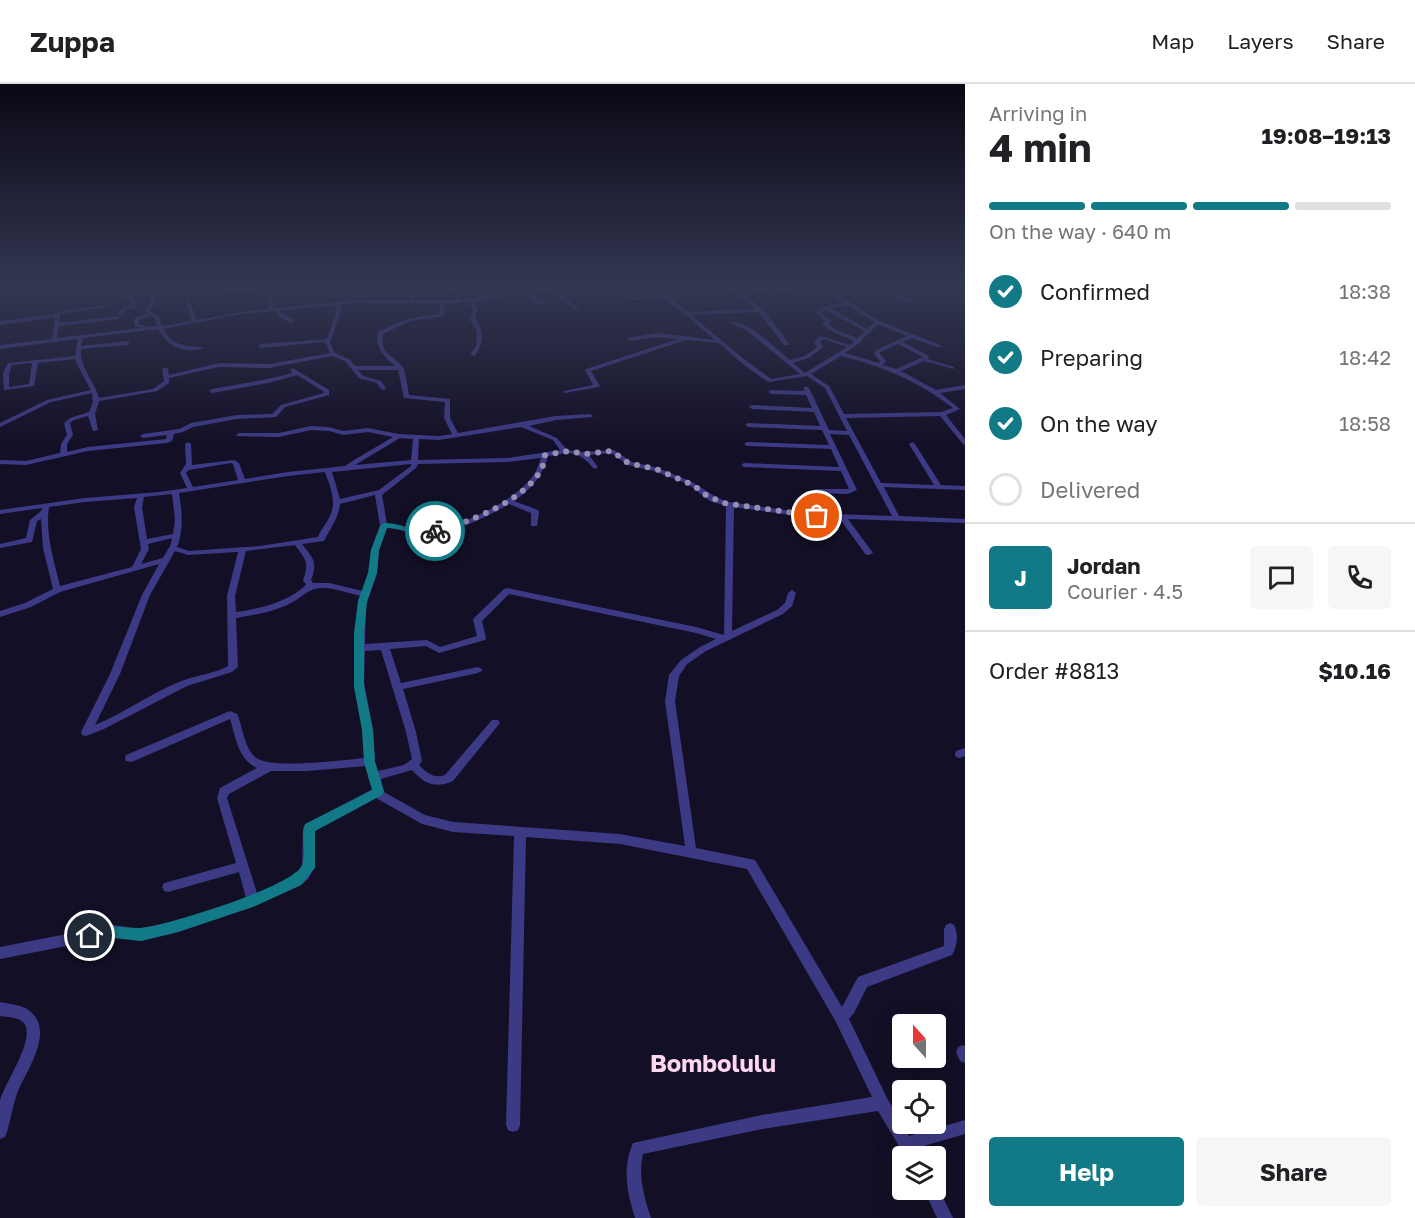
<!DOCTYPE html>
<html lang="en">
<head>
<meta charset="utf-8">
<style>
  body { margin:0; font-family:"Golos Text",sans-serif; background:#f6f6f6; color:#202124; height:100vh; display:flex; flex-direction:column; font-size:22px; white-space:nowrap }
  * { box-sizing:border-box; margin:0 }
  p { font-size:20px; color:#757577 }
  .icon { flex:none; width:33px; height:33px; fill:none; stroke:currentColor; stroke-width:2; stroke-linecap:round; stroke-linejoin:round }
  .map { position:relative; flex:1; overflow:hidden }
  .drawer { display:flex; flex-direction:column; background:#fff; width:450px }
  .drawer>* { flex:none }
  .needle { width:39px; rotate:339deg }
  .tools { position:absolute; left:892px; top:930px; display:grid; gap:12px }
  .tools a { display:grid; place-items:center; width:54px; height:54px; border-radius:6px; background:#fff; box-shadow:0 6px 24px #0002; font-size:30px }
  .pin { position:absolute; display:grid; place-items:center; width:51px; height:51px; color:#fff; margin:-26px; border:3px solid #fff; border-radius:50%; box-shadow:0 2px 6px #0007 }
  .courier { position:absolute; display:grid; place-items:center; width:60px; height:60px; margin:-30px; border:4px solid #127987; border-radius:50%; background:#fff; color:#222; box-shadow:0 2px 8px #0007 }
  .summary em { font-style:normal; font-weight:700 }
  .summary div { display:flex; flex-direction:column-reverse }
  .summary { display:flex; align-items:center; justify-content:space-between; height:102px; padding:0 24px }
  h1 { font-size:39px; font-weight:700; line-height:45px }
  .bar { display:grid; grid-template-columns:repeat(4,1fr); gap:9px 6px; align-content:center; height:72px; padding:0 24px }
  .bar i { height:8px; border-radius:4px; background:#e0e0e0 }
  .bar .selected { background:#127987 }
  .bar p { grid-column:span 4 }
  .line { display:flex; align-items:center; gap:15px; padding:0 24px; border-top:2px solid #e0e0e0 }
  .line div { flex:1 }
  .round { display:grid; place-items:center; flex:none; width:63px; height:63px; border-radius:6px; background:#f6f6f6 }
  ol { padding:0 24px; list-style:none }
  li { display:flex; align-items:center; gap:18px; height:66px }
  li p { margin-inline-start:auto }
  li .icon { padding:6px; border-radius:50%; background:#127987; color:#fff; stroke-width:4 }
  li:last-child { color:#757577 }
  li i { width:33px; height:33px; border:3px solid #e0e0e0; border-radius:50% }
  .primary-button { display:flex; gap:12px; margin-top:auto; padding:12px 24px }
  .primary-button a { flex:1; height:69px; border-radius:6px; background:#127987; color:#fff; font-size:24px; font-weight:700; line-height:69px; text-align:center }
  .primary-button a+a { background:#f6f6f6; color:#202124 }
  header { display:flex; align-items:center; gap:36px; box-sizing:border-box; height:84px; padding:0 30px; background:#fff; border-bottom:2px solid #e0e0e0 }
  header strong { font-size:28px }
  nav { display:flex; gap:33px; margin-inline-start:auto; font-size:21px }
  main { display:flex; flex:1; min-height:0 }
  .map>svg:first-child { display:block }
  .lines { fill:none; stroke-linecap:round; stroke-linejoin:round }
  .minor { fill:#3d3a85; fill-rule:evenodd }
  .route { fill:#127987 }
  .done { stroke:#948fb3; stroke-width:6; stroke-dasharray:0 10.8 }
  .labels { text-anchor:middle; dominant-baseline:central; stroke-width:4.5; stroke-linejoin:round; paint-order:stroke }
  .near-quarter-label { font-size:24px; font-weight:bold; fill:#ffd6f0; stroke:#130f26 }
</style>
</head>
<body>
<header>
<strong>Zuppa</strong>
<nav><a>Map</a><a>Layers</a><a>Share</a></nav>
</header>
<main>
<div class="map">
<svg width="965" height="1134" viewBox="0 0 965 1134">
  <rect width="100%" height="100%" fill="#130f26"/>
  <g class="lines">
    <path class="minor" d="M113 202H117L120 208 133 213 136 224 127 225 122 231H118V229L124 223 131 222 129 215 116 210Z
      M154 202H161L153 205 155 219 150 225 151 228 159 232 162 242 192 237 186 218 188 217 190 218 197 236 241 228 268 225 269 219 264 205 229 208 215 202H221L230 206 276 202 268 204 273 219V224L351 217 410 216 412 202H416L415 216H456V210L442 202H447L460 208V216L564 202H575L555 206 578 224V226H576L550 206 532 209 539 218H548V219L546 220H536L528 209 473 217 477 225 476 236C485 249 483 259 475 272L470 271 476 262 477 253 476 245 470 236 473 225 469 217 458 219H444V232L410 237 383 250C380 270 392 270 402 282 407 289 407 303 409 311L450 315V334L458 349 556 332 590 330 593 332 592 333 556 336 529 342 557 354 567 366 583 368 614 366 632 378 658 384 692 398 716 413 728 418 806 429 892 432 849 351 830 350 857 406 848 410 815 409 811 407 815 405H849L841 387 744 383 741 381 744 379 839 383 831 365 747 362 744 360 747 358 829 361 822 346 748 343 745 341 748 339 820 342 814 328 752 325 749 323 752 321 812 324 806 311 771 310 768 308 771 306 805 307 803 304 806 302 809 304 829 346 847 347 825 304 807 292 768 298 744 281 719 259 686 256 591 287 600 302 599 303 564 309V307L593 301 585 286 586 285 678 255 657 253 630 257 627 255 628 254 657 249 715 256 686 231H682V229L665 215 633 216 623 209 598 211 586 202H591L599 208 624 206 634 214 662 213 651 202H656L688 228 756 225 732 206V204H734L750 202 767 207 793 204 805 210 828 208 820 202H825L879 237 940 261V263H936L912 254 903 258 929 272 928 275 954 283V285L924 277 901 287 936 306 965 301V305L940 309 960 325 946 331 965 355V361L963 360 940 332 846 334 881 399 934 401 909 360 912 358 915 360 941 401 965 402V406L884 403 899 432 965 435V439L848 435 873 469 869 471H866L840 435 806 433 734 423 732 547 777 526 785 519 788 509 792 506 796 509 792 522 783 530 706 567 687 580 679 592 675 617 696 764 755 776 842 923 858 893 944 862V845L946 841 950 839 954 841C959 851 957 862 952 871L867 903 854 929 849 935 887 1014 909 1052 965 1036V1050L917 1064 920 1072H905L878 1027 762 1045 643 1070C638 1092 644 1113 651 1134H635C627 1108 622 1085 633 1059L762 1031 872 1013 836 938 747 785 620 760 526 753 520 1041 518 1046 513 1048 508 1046 506 1041 514 752 453 748 422 740 376 714 315 747 314 784 308 795 301 801 257 821 178 848 141 857 113 853 0 875V863L113 841 141 845 178 836 246 814 239 788 168 808 164 807 162 803 164 799 168 798 236 779 217 714 220 704 257 684C238 675 236 654 230 635L134 677 130 678 126 677 125 674 126 671 230 627 237 630C243 643 244 663 255 673 269 686 343 676 365 674L363 646 354 598 356 566 355 564 356 562 358 522 361 512C347 509 329 501 315 505 308 506 298 516 291 519 274 528 254 531 236 534L238 583 232 588 187 602 104 645 86 652 82 651 81 648 110 590 142 511 159 480 60 508 31 523 0 533V527L25 519 53 505 43 464 41 435 37 437 32 458 0 464V460L26 454 30 436 41 427 42 424 0 430V426L85 414 159 408 187 404 180 389 186 380 185 360 188 358 191 360 192 381 234 376 239 379 245 395 288 388 345 382 354 376 393 353 368 348 343 351 329 347 311 346 279 353 237 352 236 351 239 349H279L311 342 329 343 343 347 368 344 399 350 439 352 452 350 444 334 445 318 404 314 398 286H358L363 292 381 297 386 304 383 306 381 305 377 299 359 294 345 277 332 272 269 284 219 283 169 294V299L157 307 99 317 95 330 98 346 93 347 88 332 74 336 70 339 73 351 67 360V368L88 363 166 355 167 351 143 354 140 352 143 350 179 345 191 339 237 331 272 330 281 321 324 309 323 307 297 291 268 299 212 309 209 307 212 305 268 295 293 289 290 286 293 284 329 306V311L285 323 276 333 237 335 193 343 183 348 174 350 172 357 167 359 88 367 26 381 0 380V376L26 377 60 369 61 360 67 351 64 339 70 334 89 328 93 318 92 309 51 318 0 343V339L47 316 91 306 77 280 75 275 38 279 34 302 4 306 3 289 8 279 75 272 78 255 0 265V261L52 255 55 233 0 241V237L55 230 58 228 104 221H106V223L60 230 59 239 117 232 119 233V235L59 242 57 254 142 244 134 242V235L147 229 145 225 151 219 149 204ZM749 204 767 209 792 206 804 212 831 210 844 218 824 223 816 228 825 237 822 240 823 241 833 248 854 257 850 261 820 252 814 258 817 263 805 272 790 276C774 263 751 239 731 237V239L746 246 800 290 771 295 740 272 691 231 759 228 784 261H788L789 260C775 239 760 220 738 206ZM351 219H440L439 230 407 235 378 248C374 263 384 273 395 282H355L349 275 335 269 330 259 341 226 340 221ZM335 221 337 226 327 255 261 260 258 262 261 264 325 258 330 269 269 280 219 279 169 291 168 285 165 283 162 285 164 297 153 305 99 314C94 296 80 285 81 265L127 261 130 259 127 257 81 262 83 254 158 245C167 262 185 271 203 264L202 263C185 262 172 262 163 245L241 230 275 227 280 233 291 239 294 237 293 236 279 227ZM847 221 874 238 867 245 830 224ZM826 226 864 247 857 254 837 246 828 240 831 237 821 228ZM150 232 155 234 157 242 146 243V242L139 240V236ZM878 240 907 252 876 266 874 270 880 277 879 279 845 269 861 258C862 254 867 250 871 249V247ZM823 255 847 263 805 289 793 279 809 274 822 264 823 263 820 258ZM898 260 923 273 896 285 883 281 886 277 880 270V268ZM841 272C882 282 920 298 953 324L941 328 844 330 829 302 811 290ZM32 279 29 300 9 303V289L12 281ZM521 343 553 356 560 366 508 374 418 376 419 355 439 356ZM400 354 413 355 411 376 355 381ZM567 369C579 370 586 375 593 384L595 385 598 383 589 371 611 369 628 381 654 387 688 400 710 417 726 422 724 551 696 543 507 504 504 505 474 534 473 536 477 552 440 563 427 556 365 560 366 522 377 489 379 466 387 444C401 444 411 452 424 451 451 450 486 434 509 420L531 429V442H537L539 428 538 426 514 417C530 406 543 392 548 372ZM541 374C538 383 535 391 528 398 508 420 454 446 424 447 412 447 402 439 387 440L382 411 416 384 418 380 508 378ZM231 379 233 380 238 396 193 403 186 389 189 386ZM411 380V382L379 406 340 415 332 388ZM325 388C330 402 337 418 330 432 327 439 321 445 318 453L260 462 189 467 177 463C184 445 182 428 179 409L288 392ZM172 410 175 435 173 450 147 455 142 423 144 413ZM375 411 380 442 371 466 369 489 363 507 329 499H313L311 496C318 478 313 474 302 460L324 457C330 445 339 433 340 420ZM137 414 134 423 141 465 132 483 60 502C54 477 45 449 49 423L85 418ZM172 454 171 460 163 474 141 480 149 465 148 460ZM295 461C305 475 310 478 303 496L306 501C286 519 262 524 236 528L235 512 246 467ZM175 467 188 471 238 468 227 512 228 582C214 590 195 591 179 598 150 610 124 629 95 641L120 590 150 511ZM509 510 696 549 716 555 700 563 681 576 669 591 665 617 685 762 620 750 453 738 425 731 384 708 381 695 412 686C425 700 434 705 453 697L500 639 498 636H492L445 691C434 695 427 689 419 681L422 677 416 648 403 605 478 589 483 586 478 583 401 599 390 565 426 562 439 569 485 556 486 554 482 537ZM381 566 406 648 412 675 404 681 378 687 375 678 373 646 364 598 365 567ZM366 682 369 691 368 693 373 705 305 741 303 744 302 783C293 797 272 803 257 809L227 714 229 710 271 687H307Z
      M881 202H886L893 208 914 218C903 220 889 210 881 202Z
      M965 664V672L960 674 956 673 955 670 956 667Z
      M0 918C10 920 24 921 31 928 54 948 27 986 18 1007 13 1020 11 1034 7 1048L5 1053 0 1055C0 1043 0 1029 0 1017 4 999 38 953 23 938 17 933 7 933 0 932Z
      M963 961 965 962V979L960 977 956 968 958 963Z
      M936 1100 937 1101 953 1134H937L924 1106H936Z"/>
  </g>
  <linearGradient id="sky" x2="0" y2="1"><stop stop-color="#0a0815"/><stop offset="0.56" stop-color="#333752"/><stop offset="1" stop-color="#333752" stop-opacity="0"/></linearGradient>
  <rect width="965" height="361" fill="url(#sky)"/>
  <path class="route" d="M384 439C397 439 407 444 419 446 427 447 432 443 439 447 422 456 405 444 387 444L379 466 377 489 367 517 364 549V603L373 646 375 678 384 708 382 711 315 747V784L301 801 253 823 178 848 141 857 113 854 90 859 85 857 83 852 85 847C106 839 119 844 140 844 164 843 295 802 302 781 307 769 300 753 305 740L372 706 364 678 362 646 354 603V549L358 517 368 489 371 466 380 442Z"/>
  <g class="lines">
    <path class="done" d="M435 447C467 440 544 410 545 371L570 367 584 370 612 367 628 379 656 385 693 401 706 411 723 419 817 432"/>
  </g>
  <g class="labels">
    <g class="near-quarter-label">
      <text x="713" y="978">Bombolulu</text>
    </g>
  </g>
</svg>
<div class="tools">
<a><svg class="needle" viewBox="-14 -14 28 28"><path d="M0-13l5 13h-10z" fill="#e53935"/><path d="M0 13l5-13h-10z" fill="#757577"/></svg></a>
<a><svg class="icon" aria-label="locate" viewBox="0 0 24 24"><circle cx="12" cy="12" r="6"/><path d="M12 2v4M12 18v4M2 12h4M18 12h4"/></svg></a>
<a><svg class="icon" aria-label="layers" viewBox="0 0 24 24"><path d="M12 4l9 5-9 5-9-5zM3 14l9 5 9-5"/></svg></a>
</div>
<div class="pin" style="left:817px;top:432px;background:#ea580c"><svg class="icon" aria-label="bag" viewBox="0 0 24 24"><path d="M5 8h14l-1 12H6zM9 8a3 3 0 0 1 6 0"/></svg></div>
<div class="pin" style="left:90px;top:852px;background:#1f2937"><svg class="icon" aria-label="home" viewBox="0 0 24 24"><path d="M3 11l9-7 9 7M6 9v11h12V9"/></svg></div>
<div class="courier" style="left:435px;top:447px"><svg class="icon" aria-label="bike" viewBox="0 0 24 24"><circle cx="6" cy="16" r="4"/><circle cx="18" cy="16" r="4"/><path d="M6 16l4-8h5l3 8M10 8l3 8H6M13 5h3"/></svg></div>
</div>
<section class="drawer">
<div class="summary"><div><h1>4 min</h1><p>Arriving in</p></div><em>19:08–19:13</em></div>
<div class="bar"><i class="selected"></i><i class="selected"></i><i class="selected"></i><i></i><p>On the way · 640 m</p></div>
<ol>
<li><svg class="icon" aria-label="check" viewBox="0 0 24 24"><path d="M5 12l5 5 9-10"/></svg>Confirmed<p>18:38</p></li>
<li><svg class="icon" aria-label="check" viewBox="0 0 24 24"><path d="M5 12l5 5 9-10"/></svg>Preparing<p>18:42</p></li>
<li><svg class="icon" aria-label="check" viewBox="0 0 24 24"><path d="M5 12l5 5 9-10"/></svg>On the way<p>18:58</p></li>
<li><i></i>Delivered</li>
</ol>
<div class="line" style="height:108px"><b class="round" style="background:#127987;color:#fff">J</b><div><b>Jordan</b><p>Courier · 4.5</p></div><a class="round"><svg class="icon" aria-label="chat" viewBox="0 0 24 24"><path d="M4 5h16v11H9l-5 4z"/></svg></a><a class="round"><svg class="icon" aria-label="phone" viewBox="0 0 24 24"><path d="M5 4h4l2 5-3 2q2 4 5 5l2-3 5 2v4C11 20 4 13 5 4z"/></svg></a></div>
<div class="line" style="height:78px"><div>Order #8813</div><b>$10.16</b></div>
<div class="primary-button"><a>Help</a><a>Share</a></div>
</section>
</main>
</body>
</html>
